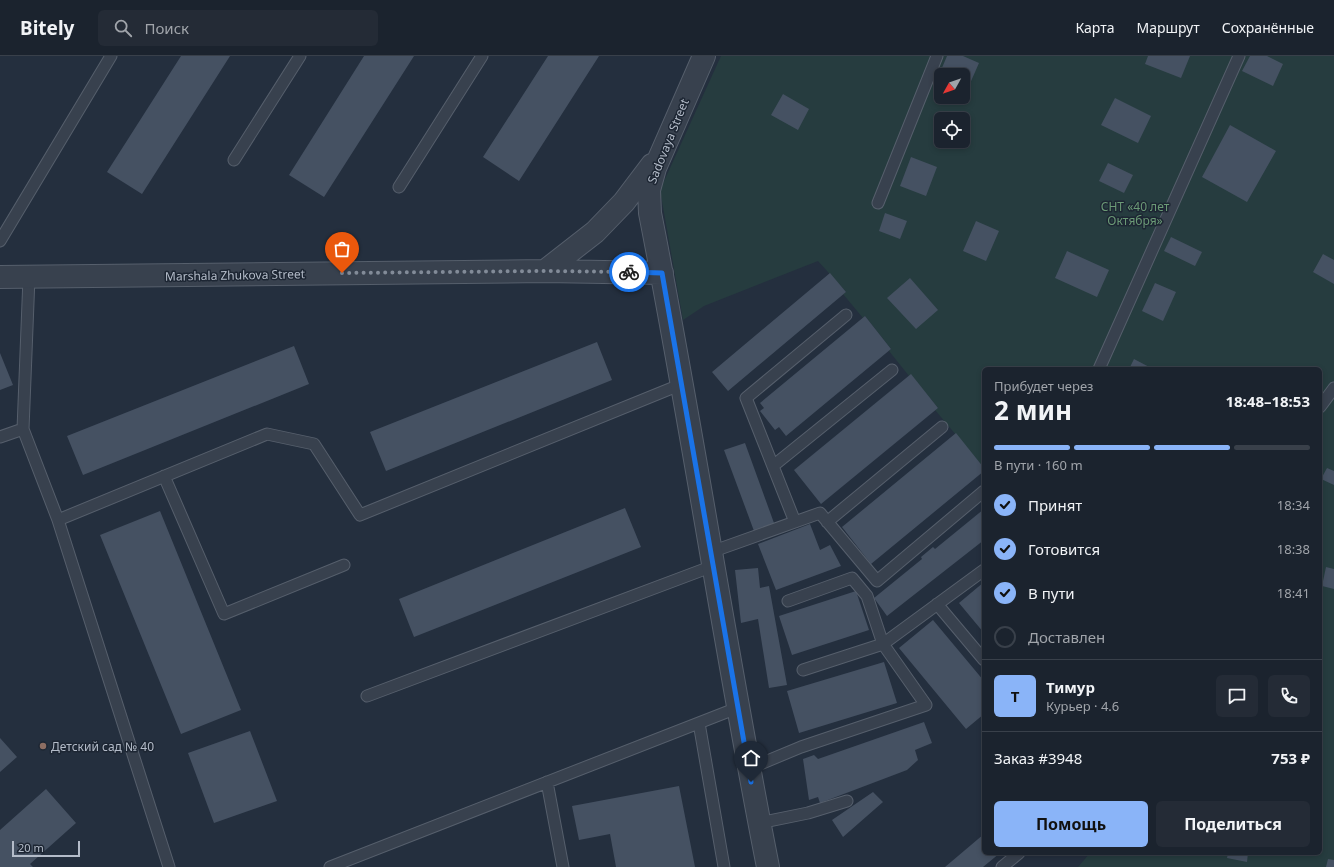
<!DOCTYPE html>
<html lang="ru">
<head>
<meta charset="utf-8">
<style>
  body { margin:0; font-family:"Noto Sans",sans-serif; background:#242b36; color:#f1f3f6; height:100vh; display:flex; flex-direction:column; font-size:15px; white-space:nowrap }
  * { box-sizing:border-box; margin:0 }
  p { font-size:13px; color:#a0a4aa }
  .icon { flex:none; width:22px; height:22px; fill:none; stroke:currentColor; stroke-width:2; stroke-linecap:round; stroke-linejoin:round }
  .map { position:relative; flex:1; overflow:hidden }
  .side { position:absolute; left:982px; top:311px; width:340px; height:488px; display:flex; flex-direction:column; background:#1b232e; border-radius:6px; box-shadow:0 2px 6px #0003,0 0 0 1px #39404a }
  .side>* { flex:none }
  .needle { width:26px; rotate:230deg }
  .buttons { position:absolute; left:934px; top:12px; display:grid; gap:8px }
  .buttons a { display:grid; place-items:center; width:36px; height:36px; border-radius:6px; background:#1b232e; box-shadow:0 2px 6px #0003,0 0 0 1px #39404a; font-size:20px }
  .scale { position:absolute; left:12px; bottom:10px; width:68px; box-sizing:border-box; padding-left:4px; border:2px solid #b4bcc9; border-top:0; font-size:11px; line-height:14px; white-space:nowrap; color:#b4bcc9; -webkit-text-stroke:3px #1d2633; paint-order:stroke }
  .pin { position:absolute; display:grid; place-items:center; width:34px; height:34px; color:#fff; margin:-41px -17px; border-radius:50% 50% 50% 0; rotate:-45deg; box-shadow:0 0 4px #0007 }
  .pin .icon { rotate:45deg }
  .courier { position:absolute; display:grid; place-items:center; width:40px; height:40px; margin:-20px; border:3px solid #1a73e8; border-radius:50%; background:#fff; color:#222; box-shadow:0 1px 5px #0007 }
  .headline em { font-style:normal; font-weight:700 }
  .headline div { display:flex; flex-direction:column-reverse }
  .headline { display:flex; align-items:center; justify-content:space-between; height:68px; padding:0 12px }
  h1 { font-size:26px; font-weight:700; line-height:30px }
  .bar { display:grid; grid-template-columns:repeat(4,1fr); gap:6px 4px; align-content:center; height:48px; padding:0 12px }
  .bar i { height:5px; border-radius:3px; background:#39404a }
  .bar .on { background:#8ab4f8 }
  .bar p { grid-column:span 4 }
  .line { display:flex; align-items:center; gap:10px; padding:0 12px; border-top:1px solid #39404a }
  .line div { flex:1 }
  .round { display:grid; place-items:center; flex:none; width:42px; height:42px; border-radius:6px; background:#242b36 }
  ol { padding:0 12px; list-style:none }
  li { display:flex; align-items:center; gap:12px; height:44px }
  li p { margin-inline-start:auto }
  li .icon { padding:4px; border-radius:50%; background:#8ab4f8; color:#111; stroke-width:4 }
  li:last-child { color:#a0a4aa }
  li i { width:22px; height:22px; border:2px solid #39404a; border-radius:50% }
  .primary-button { display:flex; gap:8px; margin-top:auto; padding:8px 12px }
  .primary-button a { flex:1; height:46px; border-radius:6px; background:#8ab4f8; color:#111; font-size:16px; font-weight:700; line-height:46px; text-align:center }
  .primary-button a+a { background:#242b36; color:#f1f3f6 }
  header { display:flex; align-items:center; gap:24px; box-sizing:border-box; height:56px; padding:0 20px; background:#1b232e; border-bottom:1px solid #39404a }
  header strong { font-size:19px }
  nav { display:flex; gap:22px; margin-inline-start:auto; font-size:14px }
  .search { width:280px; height:36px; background:#242b36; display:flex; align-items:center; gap:10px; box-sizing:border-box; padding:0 14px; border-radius:6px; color:#a0a4aa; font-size:15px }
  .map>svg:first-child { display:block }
  .green { fill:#263c3f; fill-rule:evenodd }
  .building { fill:#455162 }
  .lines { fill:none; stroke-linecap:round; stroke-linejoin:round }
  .service-casing { stroke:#565f6c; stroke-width:13 }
  .tertiary-casing { stroke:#565f6c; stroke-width:24 }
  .service { stroke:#38414e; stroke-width:11 }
  .tertiary { stroke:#38414e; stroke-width:22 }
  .done { stroke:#828b98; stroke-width:4; stroke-dasharray:0 7.2 }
  .route { stroke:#1a73e8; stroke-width:5 }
  .education-dot { fill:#8d6e63; stroke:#1d2633; stroke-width:1.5 }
  .labels { text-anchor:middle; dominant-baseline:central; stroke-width:3; stroke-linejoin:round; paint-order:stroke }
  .street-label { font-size:12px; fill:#b4bcc9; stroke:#1d2633 }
  .park-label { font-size:12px; fill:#6b9a76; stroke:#1d2633 }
  .poi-label { font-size:12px; fill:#b4bcc9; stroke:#1d2633; text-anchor:start }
</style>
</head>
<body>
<header>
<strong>Bitely</strong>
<div class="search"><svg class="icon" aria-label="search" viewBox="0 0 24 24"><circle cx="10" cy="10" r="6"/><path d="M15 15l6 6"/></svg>Поиск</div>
<nav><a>Карта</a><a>Маршрут</a><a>Сохранённые</a></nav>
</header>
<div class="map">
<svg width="1334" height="811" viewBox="0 0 1334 811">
  <rect width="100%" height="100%" fill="#242f3e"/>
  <path class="green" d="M721 0H1334V811H1078L1090 797H1320V313H984V412L935 354 938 352 911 319 909 320 889 295 891 293 865 260 863 262 843 238 846 236 818 205 704 250 683 264 660 134ZM941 19H963V41H941ZM941 63H963V85H941Z"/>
  <path class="building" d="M181 0H230L142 138 107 116Z
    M364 0H414L324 141 289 119Z
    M548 0H599L519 125 483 101Z
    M947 0H963L979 7 968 32 963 30V19H939Z
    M1148 0H1190L1181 22 1145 8Z
    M1250 0H1267L1283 8 1273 30 1242 15Z
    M783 38 809 53 798 74 771 59Z
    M1115 42 1151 60 1138 87 1101 69Z
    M1230 69 1276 95 1247 146 1202 121Z
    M911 101 937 111 926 140 900 130Z
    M1108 107 1133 119 1124 137 1099 125Z
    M885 157 907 165 900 183 879 175Z
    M976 165 999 175 986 205 963 195Z
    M1171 181 1202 196 1195 210 1164 195Z
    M1067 195 1109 214 1097 241 1055 222Z
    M1323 198 1334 204V228L1313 216Z
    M830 217 846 236 728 335 712 316Z
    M910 222 938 254 916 273 887 242Z
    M1155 227 1176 236 1163 265 1142 255Z
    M865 260 891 293 786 380 779 371 775 374 760 355 764 352 760 347Z
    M597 286 612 324 386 415 370 376Z
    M294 290 309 328 83 419 67 380Z
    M0 297 13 329 0 334Z
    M1134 303 1153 313H1129Z
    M911 318 938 352 821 448 794 414Z
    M956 377 984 412V415L871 508 842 471Z
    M745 387 774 467 754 475 724 394Z
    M1327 412 1334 415V429L1321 423Z
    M625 452 641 491 414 581 399 543Z
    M984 453V484L887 560 874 542 922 503 921 501 933 491 935 493Z
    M160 455 241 654 181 678 100 479Z
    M810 468 820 494 830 489 841 510 776 534 758 488Z
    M1326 511 1334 513V533L1322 530Z
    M758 512 760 532 769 530 787 629 769 632 758 563 741 567 735 514Z
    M984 526V577L959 547Z
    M856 535 869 574 792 599 779 560Z
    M933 564 984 625V658L966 673 899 592Z
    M884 606 897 647 799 677 787 635Z
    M924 666 932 687 915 694 918 704 907 714 820 747 818 741 809 744 803 703 814 699 818 703Z
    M250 675 277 745 214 767 188 697Z
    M0 682 17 701 0 716Z
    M679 730 695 811H616L610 778 579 784 572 750Z
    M46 733 76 767 30 808 33 811H0V774Z
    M873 736 883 746 843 781 832 764Z
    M984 778V797H1000L983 811H945Z
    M1228 797H1248L1247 806 1227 802Z
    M1328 803 1334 804V811H1326Z"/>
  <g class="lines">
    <g class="service-casing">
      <path id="service" d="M234 104 300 0
        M399 131 482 0
        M878 147 937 0
        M0 185 111 0
        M29 221 23 373 58 464 169 811
        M1099 313 1239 0
        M1320 351 1334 332
        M0 381 23 373
        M773 410 892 314
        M164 420 224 558 344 509
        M58 464 267 378 314 388 360 459 682 328
        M795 466 746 342 846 259
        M827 466 942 371
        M711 496 820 457 877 525 984 435
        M788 545 852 522 867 540 883 588 803 614
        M937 548 984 604
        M367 640 713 510
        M699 667 724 811
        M748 713 801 691 926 649 883 588 984 514
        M547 726 563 811
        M759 767 808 757 847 745
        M330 811 737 652
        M1002 811 1019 797"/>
    </g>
    <g class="tertiary-casing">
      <path id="tertiary" d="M704 0 655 112 649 134 650 157C693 375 725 594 768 811
        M545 215 595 176 624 146 652 109
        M0 221 545 215 662 217"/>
    </g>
    <use href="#service" class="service"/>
    <use href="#tertiary" class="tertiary"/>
  </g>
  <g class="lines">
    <path class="done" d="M342 217 545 215 629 216"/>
    <path class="route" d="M629 216 662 217 751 726"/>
  </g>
  <circle class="education-dot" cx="43" cy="690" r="4"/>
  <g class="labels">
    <g class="street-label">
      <text transform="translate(668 85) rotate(-68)">Sadovaya Street</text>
      <text transform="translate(235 219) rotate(-1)">Marshala Zhukova Street</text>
    </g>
    <g class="park-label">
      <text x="1135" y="150">СНТ «40 лет<tspan x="1135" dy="14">Октября»</tspan></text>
    </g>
    <g class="poi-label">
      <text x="51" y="690">Детский сад № 40</text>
    </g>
  </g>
</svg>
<div class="buttons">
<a><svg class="needle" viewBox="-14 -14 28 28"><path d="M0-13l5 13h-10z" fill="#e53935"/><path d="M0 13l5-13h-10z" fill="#a0a4aa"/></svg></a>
<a><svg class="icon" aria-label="locate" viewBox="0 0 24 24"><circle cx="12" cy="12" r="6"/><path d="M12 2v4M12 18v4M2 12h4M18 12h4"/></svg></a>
</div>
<div class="scale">20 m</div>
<div class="pin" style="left:342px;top:217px;background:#ea580c"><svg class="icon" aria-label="bag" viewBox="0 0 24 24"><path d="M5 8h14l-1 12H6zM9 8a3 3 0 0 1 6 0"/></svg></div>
<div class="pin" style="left:751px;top:726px;background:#1f2937"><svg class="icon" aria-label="home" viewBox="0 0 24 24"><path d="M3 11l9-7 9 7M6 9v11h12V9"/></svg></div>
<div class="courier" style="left:629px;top:216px"><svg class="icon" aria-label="bike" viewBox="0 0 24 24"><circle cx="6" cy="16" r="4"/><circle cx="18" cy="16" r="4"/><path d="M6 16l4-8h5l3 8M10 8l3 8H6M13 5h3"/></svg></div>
<section class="side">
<div class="headline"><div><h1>2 мин</h1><p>Прибудет через</p></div><em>18:48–18:53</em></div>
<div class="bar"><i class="on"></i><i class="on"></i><i class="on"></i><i></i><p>В пути · 160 m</p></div>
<ol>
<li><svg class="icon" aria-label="check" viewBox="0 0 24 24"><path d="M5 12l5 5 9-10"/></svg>Принят<p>18:34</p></li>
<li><svg class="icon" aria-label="check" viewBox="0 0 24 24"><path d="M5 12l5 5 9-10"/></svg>Готовится<p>18:38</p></li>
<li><svg class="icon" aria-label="check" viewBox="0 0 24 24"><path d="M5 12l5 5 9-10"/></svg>В пути<p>18:41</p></li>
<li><i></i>Доставлен</li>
</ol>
<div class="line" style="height:72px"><b class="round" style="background:#8ab4f8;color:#111">Т</b><div><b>Тимур</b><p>Курьер · 4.6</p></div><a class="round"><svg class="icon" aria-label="chat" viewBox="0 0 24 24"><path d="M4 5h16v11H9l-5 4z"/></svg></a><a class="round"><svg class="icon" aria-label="phone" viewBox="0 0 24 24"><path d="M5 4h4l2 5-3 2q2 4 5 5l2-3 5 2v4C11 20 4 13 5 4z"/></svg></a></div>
<div class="line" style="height:52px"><div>Заказ #3948</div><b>753 ₽</b></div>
<div class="primary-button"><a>Помощь</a><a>Поделиться</a></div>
</section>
</div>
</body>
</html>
